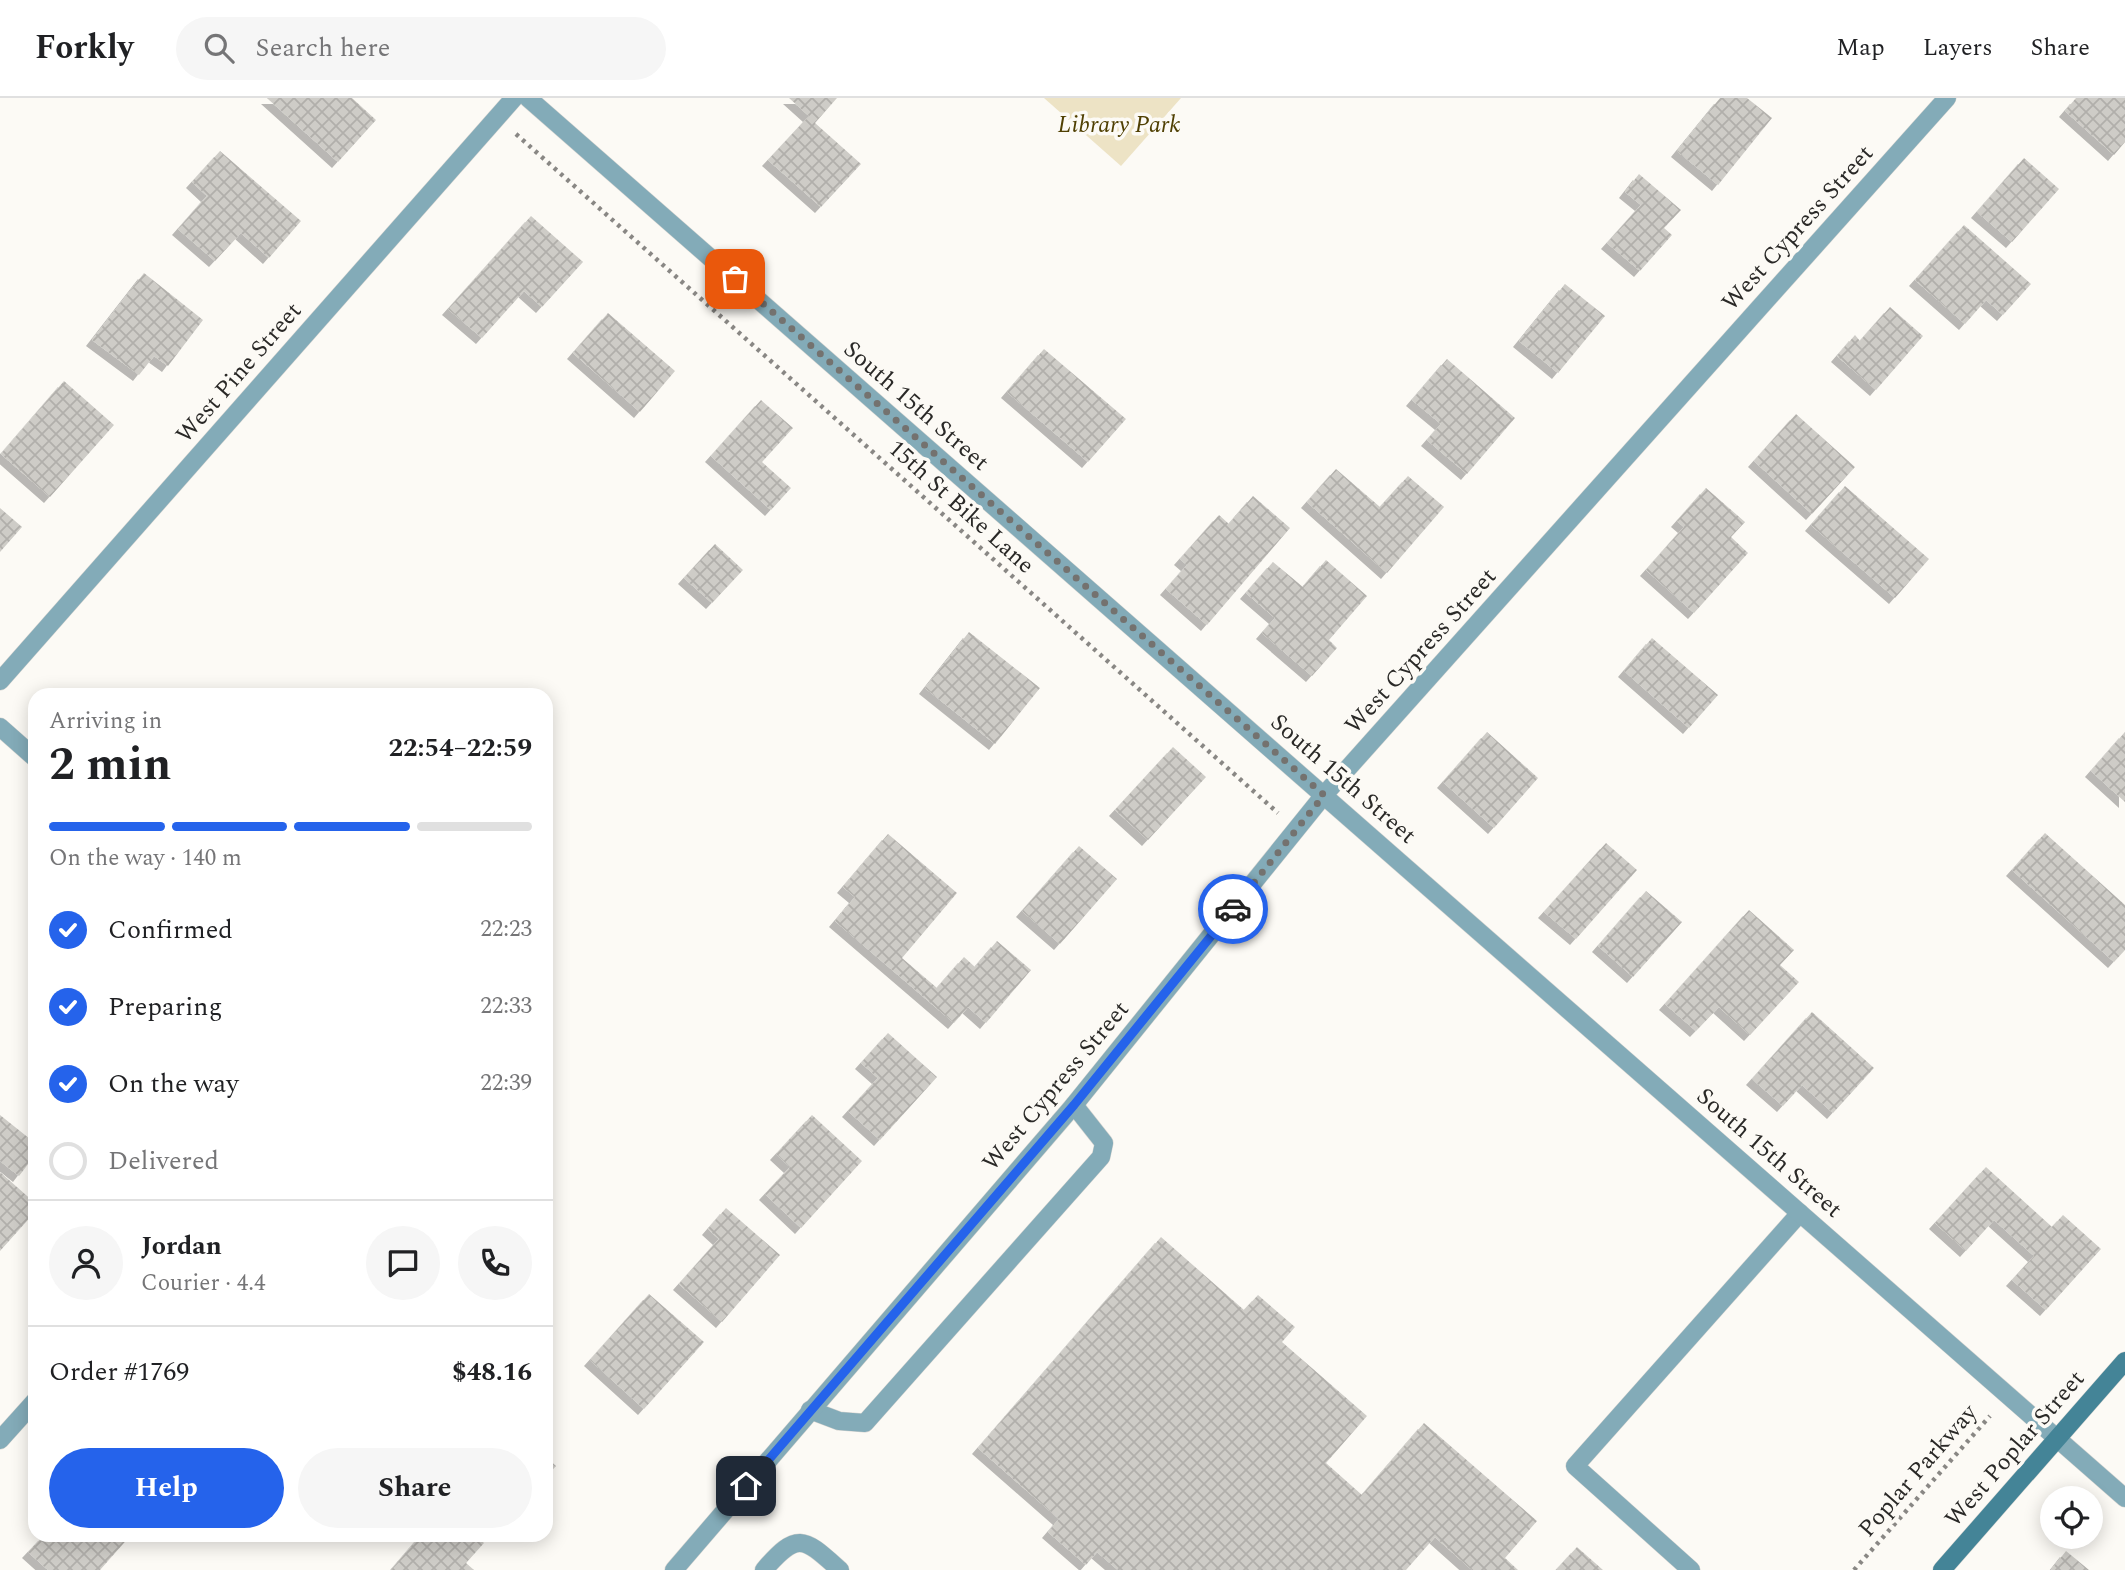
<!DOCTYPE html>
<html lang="en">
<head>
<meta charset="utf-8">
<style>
  body { margin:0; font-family:Spectral,serif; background:#f6f6f6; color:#202124; height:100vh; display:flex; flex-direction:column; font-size:26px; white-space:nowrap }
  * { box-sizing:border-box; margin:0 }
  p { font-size:23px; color:#757577 }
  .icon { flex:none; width:38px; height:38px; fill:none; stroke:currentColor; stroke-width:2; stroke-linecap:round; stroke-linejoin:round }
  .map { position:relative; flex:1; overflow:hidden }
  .drawer { position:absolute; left:28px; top:590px; width:525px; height:854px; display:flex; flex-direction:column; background:#fff; border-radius:21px; box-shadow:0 4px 18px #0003 }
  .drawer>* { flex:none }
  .buttons { position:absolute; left:2040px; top:1388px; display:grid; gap:14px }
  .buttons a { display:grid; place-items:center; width:63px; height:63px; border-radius:50%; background:#fff; box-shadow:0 4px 18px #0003; font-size:35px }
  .pin { position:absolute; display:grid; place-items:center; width:60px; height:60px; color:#fff; margin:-30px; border-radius:14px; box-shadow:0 4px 10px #0006 }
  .courier { position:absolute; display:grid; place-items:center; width:70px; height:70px; margin:-35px; border:5px solid #2563eb; border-radius:50%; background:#fff; color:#222; box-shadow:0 2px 9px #0007 }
  .headline em { font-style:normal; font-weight:700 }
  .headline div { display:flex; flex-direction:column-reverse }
  .headline { display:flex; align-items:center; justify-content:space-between; height:119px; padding:0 21px }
  h1 { font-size:46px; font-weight:700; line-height:52px }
  .bar { display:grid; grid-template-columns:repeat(4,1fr); gap:10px 7px; align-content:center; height:84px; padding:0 21px }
  .bar i { height:9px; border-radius:5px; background:#e0e0e0 }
  .bar .on { background:#2563eb }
  .bar p { grid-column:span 4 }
  .line { display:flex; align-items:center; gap:18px; padding:0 21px; border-top:2px solid #e0e0e0 }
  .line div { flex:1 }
  .round { display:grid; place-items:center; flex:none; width:74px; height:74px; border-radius:37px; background:#f6f6f6 }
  ol { padding:0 21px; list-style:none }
  li { display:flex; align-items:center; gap:21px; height:77px }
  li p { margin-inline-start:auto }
  li .icon { padding:7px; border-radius:50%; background:#2563eb; color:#fff; stroke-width:4 }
  li:last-child { color:#757577 }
  li i { width:38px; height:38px; border:4px solid #e0e0e0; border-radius:50% }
  .cta { display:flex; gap:14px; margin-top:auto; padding:14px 21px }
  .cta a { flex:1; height:80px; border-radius:42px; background:#2563eb; color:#fff; font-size:28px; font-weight:700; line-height:80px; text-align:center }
  .cta a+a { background:#f6f6f6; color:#202124 }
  header { display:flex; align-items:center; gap:42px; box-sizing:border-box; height:98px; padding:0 35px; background:#fff; border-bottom:2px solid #e0e0e0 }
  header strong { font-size:33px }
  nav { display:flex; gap:38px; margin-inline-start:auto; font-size:24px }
  .search { width:490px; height:63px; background:#f6f6f6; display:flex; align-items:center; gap:18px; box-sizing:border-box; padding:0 24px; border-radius:38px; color:#757577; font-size:26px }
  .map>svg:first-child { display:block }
  .green { fill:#ede3c5 }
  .building { fill:url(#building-cross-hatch); filter:url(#shadow) }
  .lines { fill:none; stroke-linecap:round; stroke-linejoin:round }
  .lane-casing { stroke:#d6d4d0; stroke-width:19 }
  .street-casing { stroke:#d6d4d0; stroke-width:19 }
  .secondary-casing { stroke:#d6d4d0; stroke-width:19 }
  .path { stroke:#898784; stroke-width:4.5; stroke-dasharray:3.5 5; stroke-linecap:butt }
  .lane { stroke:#83abb8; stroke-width:18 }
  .street { stroke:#83abb8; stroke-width:18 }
  .secondary { stroke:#448497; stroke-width:18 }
  .done { stroke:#74726f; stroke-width:7; stroke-dasharray:0 12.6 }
  .route { stroke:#2563eb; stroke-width:9 }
  .labels { text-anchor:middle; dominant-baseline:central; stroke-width:7; stroke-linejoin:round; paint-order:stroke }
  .park-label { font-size:24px; font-style:italic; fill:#504003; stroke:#fcfaf5 }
  .street-label { font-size:24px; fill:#2a2927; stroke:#fcfaf5 }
</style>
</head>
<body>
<header>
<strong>Forkly</strong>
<div class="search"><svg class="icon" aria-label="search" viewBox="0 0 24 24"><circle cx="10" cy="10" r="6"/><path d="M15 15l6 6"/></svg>Search here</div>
<nav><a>Map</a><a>Layers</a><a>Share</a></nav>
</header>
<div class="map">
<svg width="2125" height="1472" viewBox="0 0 2125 1472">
  <defs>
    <pattern id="building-cross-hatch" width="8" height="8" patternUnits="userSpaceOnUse" patternTransform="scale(1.75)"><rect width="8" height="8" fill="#ceccc7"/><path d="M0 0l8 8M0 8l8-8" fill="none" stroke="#b1afab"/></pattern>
    <filter id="shadow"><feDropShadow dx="-6" dy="6" stdDeviation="0" flood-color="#0004"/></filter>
  </defs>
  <rect width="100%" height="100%" fill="#fcfaf5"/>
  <path class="green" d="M1044 0H1181L1121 68Z"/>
  <path class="building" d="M267 0H352L376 22 338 64Z
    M789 0H837L815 25 861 66 821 109 768 62 809 18Z
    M1720 0H1747L1772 20 1718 87 1677 53Z
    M2076 0H2125V44L2114 57 2065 13Z
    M220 53 301 123 269 160 241 135 215 163 178 131 207 98 192 84Z
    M2024 60 2059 91 2012 144 1977 114Z
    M1639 76 1681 112 1664 130 1672 137 1640 173 1607 145 1641 107 1625 94Z
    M531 118 583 164 542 209 524 193 482 240 448 211Z
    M1964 127 2031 186 2003 217 1986 202 1965 226 1915 182Z
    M144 175 203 222 168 268 154 258 139 277 92 242Z
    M1565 186 1605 218 1558 275 1519 243Z
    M1890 209 1923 238 1876 292 1837 258 1855 237 1860 243Z
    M608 215 675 273 640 314 573 255Z
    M1044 251 1126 321 1088 364 1007 294Z
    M1447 261 1515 320 1467 376 1427 342 1441 326 1412 302Z
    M64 283 114 327 50 399 1 356Z
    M761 302 793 330 762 364 791 390 771 412 711 358Z
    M1796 316 1855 369 1812 416 1754 363Z
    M1336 371 1380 409 1408 378 1444 409 1387 475 1307 404Z
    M1845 388 1929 461 1895 500 1811 427Z
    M1706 390 1745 424 1731 439 1748 455 1694 515 1646 472 1684 429 1677 423Z
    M1253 398 1290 430 1207 527 1166 491 1187 467 1180 461 1219 417 1229 426Z
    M0 410 22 429 0 454Z
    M715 446 743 472 712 505 684 480Z
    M1326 462 1367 498 1329 542 1337 550 1312 578 1262 535 1275 520 1246 495 1273 464 1303 489Z
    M969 534 1040 590 995 646 925 590Z
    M1652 540 1718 597 1689 630 1624 573Z
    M1487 634 1538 680 1494 730 1443 684Z
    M2125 634V704L2091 673Z
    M1173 649 1206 679 1148 742 1115 712Z
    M2045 735 2125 807V852L2114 864 2012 772Z
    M888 736 957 795 902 860 937 890 964 859 975 869 997 843 1031 872 986 925 968 909 954 925 835 823 855 799 843 789Z
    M1606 745 1637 772 1576 841 1544 814Z
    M1079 748 1117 781 1060 846 1022 813Z
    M1646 793 1682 824 1633 879 1598 848Z
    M1749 812 1794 852 1780 867 1799 884 1750 937 1719 909 1696 933 1665 906Z
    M1812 914 1874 970 1833 1015 1802 987 1783 1008 1752 981Z
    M888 935 937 979 880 1042 848 1013 878 980 861 965Z
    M0 1017 35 1045V1057L19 1078 0 1063Z
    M812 1017 862 1063 801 1130 765 1096 790 1069 776 1056Z
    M1986 1069 2052 1129 2063 1117 2101 1151 2046 1212 2012 1182 2034 1158 1994 1122 1966 1153 1935 1125Z
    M0 1074 35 1105V1114L0 1153Z
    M726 1110 780 1157 722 1224 679 1186 719 1141 708 1131Z
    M1161 1139 1244 1212 1258 1197 1295 1229 1282 1244 1367 1318 1326 1365 1362 1397 1424 1325 1537 1423 1505 1460 1518 1472H1472L1435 1439 1406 1472H1118L1097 1454 1086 1467 1048 1434 1059 1421 978 1350Z
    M649 1196 704 1244 644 1311 590 1262Z
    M546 1359 556 1368 546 1379Z
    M44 1437H131L100 1472H48L28 1454Z
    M421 1437H475L484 1445 466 1465 474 1472H391Z
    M1577 1449 1603 1472H1556Z
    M2066 1453 2089 1472H2051Z"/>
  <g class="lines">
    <g class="lane-casing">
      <path id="lane" d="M810 1312 839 1323 865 1325 1101 1059 1104 1045 1074 1007
        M764 1472C798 1432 804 1440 840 1472
        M1691 1472 1575 1368 1800 1115"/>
    </g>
    <g class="street-casing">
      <path id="street" d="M528 0 2125 1400
        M0 583 514 0
        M0 629 35 660
        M0 1342 35 1303
        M674 1472 1074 1007 1324 697 1947 0"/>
    </g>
    <g class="secondary-casing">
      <path id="secondary" d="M1942 1472 2125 1263"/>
    </g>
    <path class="path" d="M516 36 1278 715
      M1854 1472 1990 1318"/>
    <use href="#lane" class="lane"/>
    <use href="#street" class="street"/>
    <use href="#secondary" class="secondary"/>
  </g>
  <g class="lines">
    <path class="done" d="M735 181 1324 697 1233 811"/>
    <path class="route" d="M746 1388 1074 1007 1233 811"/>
  </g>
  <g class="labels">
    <g class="park-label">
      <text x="1119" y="27">Library Park</text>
    </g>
    <g class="street-label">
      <text transform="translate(1798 130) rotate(-48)">West Cypress Street</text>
      <text transform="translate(239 275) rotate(-49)">West Pine Street</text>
      <text transform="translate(916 308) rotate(41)">South 15th Street</text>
      <text transform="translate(961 409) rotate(42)">15th St Bike Lane</text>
      <text transform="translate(1421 553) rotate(-48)">West Cypress Street</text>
      <text transform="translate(1343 681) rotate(41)">South 15th Street</text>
      <text transform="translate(1056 988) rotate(-50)">West Cypress Street</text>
      <text transform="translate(1769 1055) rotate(41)">South 15th Street</text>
      <text transform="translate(2015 1351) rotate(-49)">West Poplar Street</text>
      <text transform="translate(1918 1373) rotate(-49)">Poplar Parkway</text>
    </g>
  </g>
</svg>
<div class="buttons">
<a><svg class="icon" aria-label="locate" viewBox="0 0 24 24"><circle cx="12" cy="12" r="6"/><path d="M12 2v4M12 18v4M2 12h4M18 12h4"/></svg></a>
</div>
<div class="pin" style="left:735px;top:181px;background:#ea580c"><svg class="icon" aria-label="bag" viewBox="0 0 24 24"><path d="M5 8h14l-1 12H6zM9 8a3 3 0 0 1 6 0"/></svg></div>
<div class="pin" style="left:746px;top:1388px;background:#1f2937"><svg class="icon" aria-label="home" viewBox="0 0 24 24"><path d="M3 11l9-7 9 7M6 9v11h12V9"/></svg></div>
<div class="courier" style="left:1233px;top:811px"><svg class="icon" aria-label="car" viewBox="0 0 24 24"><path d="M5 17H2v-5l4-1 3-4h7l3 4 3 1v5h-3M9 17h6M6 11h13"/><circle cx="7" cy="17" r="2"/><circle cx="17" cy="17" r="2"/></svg></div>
<section class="drawer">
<div class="headline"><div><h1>2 min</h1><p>Arriving in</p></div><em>22:54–22:59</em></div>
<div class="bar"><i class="on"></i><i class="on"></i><i class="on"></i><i></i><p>On the way · 140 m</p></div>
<ol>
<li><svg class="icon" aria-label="check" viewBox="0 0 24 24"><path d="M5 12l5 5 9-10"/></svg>Confirmed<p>22:23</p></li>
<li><svg class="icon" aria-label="check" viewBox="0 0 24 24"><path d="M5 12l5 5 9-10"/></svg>Preparing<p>22:33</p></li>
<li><svg class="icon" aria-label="check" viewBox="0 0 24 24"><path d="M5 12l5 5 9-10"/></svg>On the way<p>22:39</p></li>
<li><i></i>Delivered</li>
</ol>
<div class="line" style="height:126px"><a class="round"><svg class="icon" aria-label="person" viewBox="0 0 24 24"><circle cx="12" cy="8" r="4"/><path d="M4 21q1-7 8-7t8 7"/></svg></a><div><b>Jordan</b><p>Courier · 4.4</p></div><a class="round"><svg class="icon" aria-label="chat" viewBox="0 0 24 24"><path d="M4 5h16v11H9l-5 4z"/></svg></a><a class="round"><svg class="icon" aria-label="phone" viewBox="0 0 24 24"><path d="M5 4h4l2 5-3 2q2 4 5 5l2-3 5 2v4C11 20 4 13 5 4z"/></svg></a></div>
<div class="line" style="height:91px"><div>Order #1769</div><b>$48.16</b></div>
<div class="cta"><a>Help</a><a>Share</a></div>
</section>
</div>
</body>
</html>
